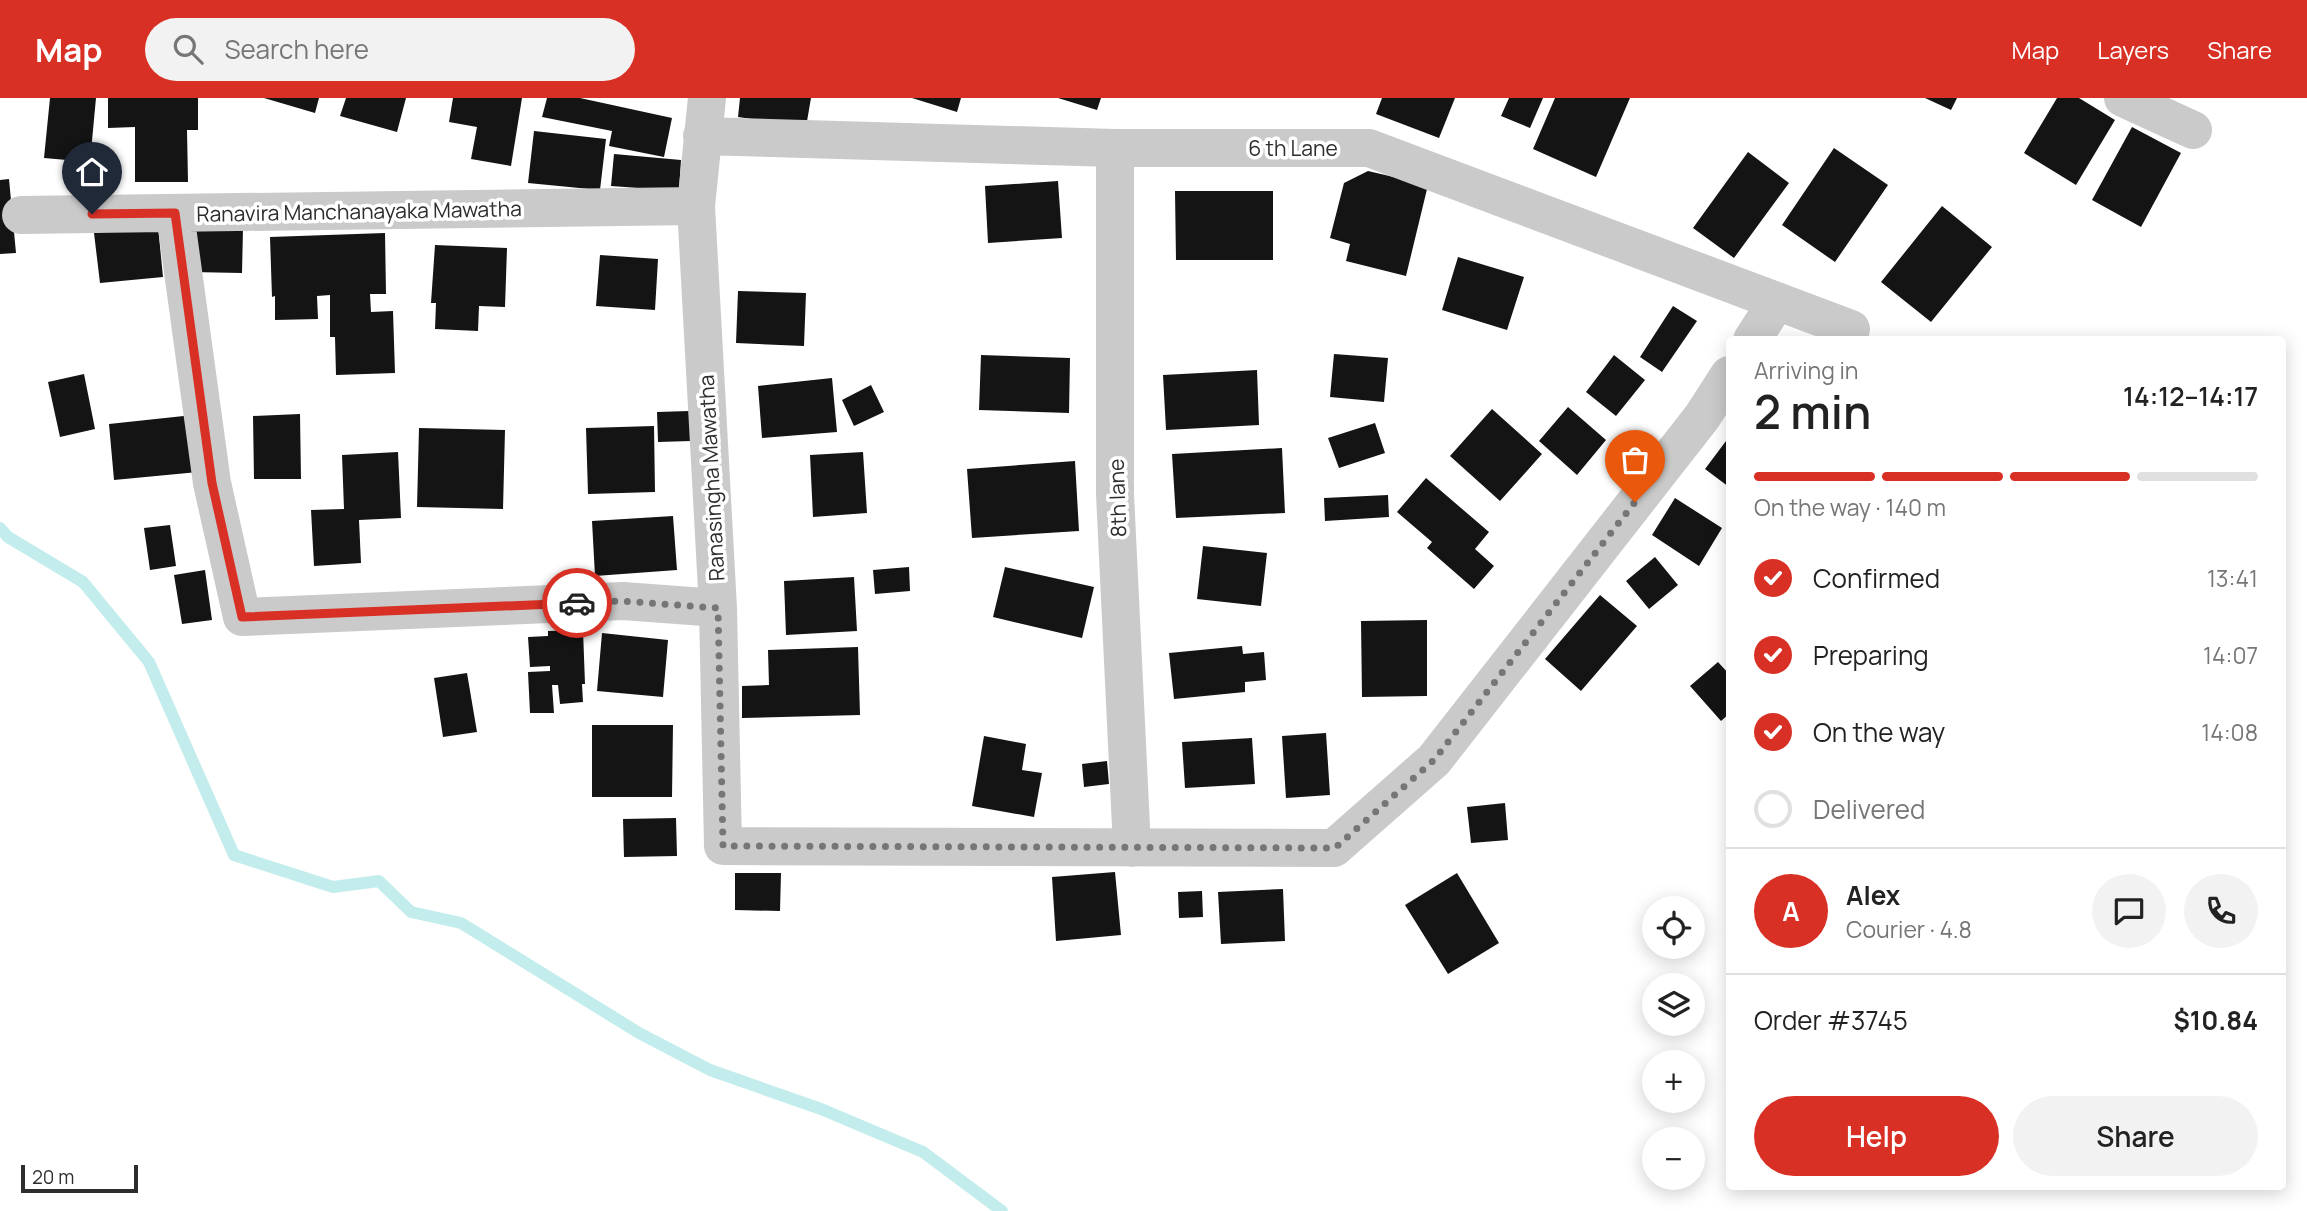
<!DOCTYPE html>
<html lang="en">
<head>
<meta charset="utf-8">
<style>
  body { margin:0; font-family:Manrope,sans-serif; background:#f2f2f2; color:#222; height:100vh; display:flex; flex-direction:column; font-size:26px; white-space:nowrap }
  * { box-sizing:border-box; margin:0 }
  p { font-size:23px; color:#767676 }
  .icon { flex:none; width:38px; height:38px; fill:none; stroke:currentColor; stroke-width:2; stroke-linecap:round; stroke-linejoin:round }
  .map { position:relative; flex:1; overflow:hidden }
  .sheet { position:absolute; left:1726px; top:238px; width:560px; height:854px; display:flex; flex-direction:column; background:#fff; border-radius:7px; box-shadow:0 4px 18px #0003 }
  .sheet>* { flex:none }
  .fabs { position:absolute; left:1642px; top:798px; display:grid; gap:14px }
  .fabs a { display:grid; place-items:center; width:63px; height:63px; border-radius:50%; background:#fff; box-shadow:0 4px 18px #0003; font-size:35px }
  .scale { position:absolute; left:21px; bottom:18px; width:117px; box-sizing:border-box; padding-left:7px; border:4px solid #2d2d2d; border-top:0; font-size:19px; line-height:24px; white-space:nowrap; color:#2d2d2d; -webkit-text-stroke:5px #fff; paint-order:stroke }
  .pin { position:absolute; display:grid; place-items:center; width:60px; height:60px; color:#fff; margin:-72px -30px; border-radius:50% 50% 50% 0; rotate:-45deg; box-shadow:0 0 7px #0007 }
  .pin .icon { rotate:45deg }
  .courier { position:absolute; display:grid; place-items:center; width:70px; height:70px; margin:-35px; border:5px solid #d93025; border-radius:50%; background:#fff; color:#222; box-shadow:0 2px 9px #0007 }
  .overview em { font-style:normal; font-weight:600 }
  .overview div { display:flex; flex-direction:column-reverse }
  .overview { display:flex; align-items:center; justify-content:space-between; height:119px; padding:0 28px }
  h1 { font-size:46px; font-weight:600; line-height:52px }
  .bar { display:grid; grid-template-columns:repeat(4,1fr); gap:10px 7px; align-content:center; height:84px; padding:0 28px }
  .bar i { height:9px; border-radius:5px; background:#e0e0e0 }
  .bar .active { background:#d93025 }
  .bar p { grid-column:span 4 }
  .line { display:flex; align-items:center; gap:18px; padding:0 28px; border-top:2px solid #e0e0e0 }
  .line div { flex:1 }
  .round { display:grid; place-items:center; flex:none; width:74px; height:74px; border-radius:37px; background:#f2f2f2 }
  ol { padding:0 28px; list-style:none }
  li { display:flex; align-items:center; gap:21px; height:77px }
  li p { margin-inline-start:auto }
  li .icon { padding:7px; border-radius:50%; background:#d93025; color:#fff; stroke-width:4 }
  li:last-child { color:#767676 }
  li i { width:38px; height:38px; border:4px solid #e0e0e0; border-radius:50% }
  .primary-button { display:flex; gap:14px; margin-top:auto; padding:14px 28px }
  .primary-button a { flex:1; height:80px; border-radius:42px; background:#d93025; color:#fff; font-size:28px; font-weight:600; line-height:80px; text-align:center }
  .primary-button a+a { background:#f2f2f2; color:#222 }
  header { display:flex; align-items:center; gap:42px; box-sizing:border-box; height:98px; padding:0 35px; background:#d93025; color:#fff }
  header strong { font-size:33px }
  nav { display:flex; gap:38px; margin-inline-start:auto; font-size:24px }
  .search { width:490px; height:63px; background:#f2f2f2; display:flex; align-items:center; gap:18px; box-sizing:border-box; padding:0 24px; border-radius:38px; color:#767676; font-size:26px }
  .map>svg:first-child { display:block }
  .lines { fill:none; stroke-linecap:round; stroke-linejoin:round }
  .stream { stroke:#c3edec; stroke-width:12 }
  .building { fill:#141414 }
  .street { stroke:#cacaca; stroke-width:38 }
  .done { stroke:#767676; stroke-width:7; stroke-dasharray:0 12.6 }
  .route { stroke:#d93025; stroke-width:9 }
  .labels { text-anchor:middle; dominant-baseline:central; stroke-width:7; stroke-linejoin:round; paint-order:stroke }
  .street-label { font-size:21px; fill:#2d2d2d; stroke:#fff }
</style>
</head>
<body>
<header>
<strong>Map</strong>
<div class="search"><svg class="icon" aria-label="search" viewBox="0 0 24 24"><circle cx="10" cy="10" r="6"/><path d="M15 15l6 6"/></svg>Search here</div>
<nav><a>Map</a><a>Layers</a><a>Share</a></nav>
</header>
<div class="map">
<svg width="2307" height="1113" viewBox="0 0 2307 1113">
  <rect width="100%" height="100%" fill="#fff"/>
  <g class="lines">
    <path class="stream" d="M0 430 8 439 83 484 149 564 234 757 333 789 379 783 411 814 461 825 639 935 710 972 821 1011 923 1054 1002 1113"/>
  </g>
  <path class="building" d="M50 0H96L90 64 44 60Z
    M108 0H198V32H187L188 84H135V29L108 30Z
    M264 0H319L315 15Z
    M346 0H406L397 34 340 18Z
    M453 0H522L511 68 471 61 477 29 449 24Z
    M547 0H580L672 20 664 59 609 48 612 33 542 19Z
    M740 0H811L806 29 738 19Z
    M912 0H961L957 14Z
    M1058 0H1101L1097 12Z
    M1382 0H1455L1439 40 1376 16Z
    M1509 0H1543L1530 30 1501 18Z
    M1555 0H1630L1596 79 1533 51Z
    M1925 0H1957L1951 12Z
    M2057 0H2079L2115 22 2076 87 2024 55Z
    M2132 29 2181 55 2141 129 2092 102Z
    M534 33 606 41 600 92 528 85Z
    M1834 50 1888 87 1835 164 1782 127Z
    M1748 54 1789 85 1734 160 1693 130Z
    M614 56 681 62 679 93 611 88Z
    M1368 73 1428 87 1406 178 1346 163 1350 146 1330 140 1344 85Z
    M9 81 16 155 0 156V82Z
    M1058 83 1062 140 988 145 985 88Z
    M1175 93H1273V162H1176Z
    M1942 108 1992 149 1931 224 1881 184Z
    M158 128 163 179 100 185 94 135Z
    M191 130H243L242 175 191 174Z
    M385 135 386 196H370L371 214 393 213 395 275 336 277 335 239H330V197L317 198 318 221 275 222V198L272 199 270 139Z
    M435 147 507 150 505 209 479 208 478 233 435 231 436 205H431Z
    M600 157 658 161 655 212 596 208Z
    M1458 159 1524 179 1507 232 1442 212Z
    M738 193 806 195 804 248 736 245Z
    M1673 208 1697 223 1662 274 1640 259Z
    M1334 256 1388 260 1384 304 1330 299Z
    M981 257 1070 260 1069 315 979 312Z
    M1614 257 1645 282 1616 318 1586 294Z
    M1257 272 1259 327 1166 332 1163 277Z
    M84 276 95 331 60 339 48 284Z
    M832 280 837 334 762 340 758 288Z
    M871 287 884 314 854 328 842 302Z
    M1568 309 1606 342 1577 377 1539 343Z
    M1492 311 1542 356 1500 403 1450 358Z
    M689 313 691 343 658 344 657 314Z
    M300 316 301 381H254L253 318Z
    M193 317 198 374 114 382 109 326Z
    M1375 325 1385 355 1339 370 1328 340Z
    M654 328 655 394 588 396 586 330Z
    M419 330 505 332 503 411 417 409Z
    M1729 339V389L1705 371Z
    M1282 350 1285 415 1176 420 1172 356Z
    M398 354 401 420 359 422 361 465 314 468 311 412 344 411 342 357Z
    M863 354 867 415 813 419 810 357Z
    M1075 363 1079 433 972 440 967 371Z
    M1426 380 1489 434 1475 451 1494 468 1474 491 1427 450 1432 444 1397 414Z
    M1388 397 1389 419 1325 423 1324 400Z
    M1675 400 1722 430 1699 468 1652 437Z
    M673 418 677 472 595 478 592 423Z
    M170 427 176 468 150 472 144 430Z
    M1203 448 1267 455 1261 508 1197 501Z
    M1655 459 1678 487 1649 511 1626 483Z
    M909 469 910 493 875 496 873 472Z
    M1005 469 1094 489 1082 540 993 519Z
    M205 472 212 522 182 526 174 477Z
    M854 479 857 533 786 537 784 483Z
    M1600 497 1637 528 1581 593 1545 561Z
    M1427 522V598L1362 599 1361 523Z
    M583 532 585 586H582L583 604 560 606 558 587H552L554 615H530L528 574 550 573V568L530 569 528 539 548 538V533Z
    M602 535 668 542 663 599 597 593Z
    M1242 548 1243 556 1264 554 1266 582 1245 584V594L1174 601 1169 555Z
    M858 549 860 617 742 620V588L769 587 768 552Z
    M1718 564 1729 576V616L1721 623 1690 588Z
    M467 575 477 634 443 639 434 580Z
    M592 627H673L672 699H592Z
    M1326 635 1330 697 1286 700 1282 638Z
    M984 638 1026 646 1022 672 1042 675 1034 719 972 708Z
    M1252 640 1255 686 1185 690 1182 644Z
    M1107 663 1109 686 1084 689 1082 666Z
    M1505 705 1508 742 1471 745 1467 709Z
    M676 720 677 758 624 759 623 721Z
    M1115 774 1121 837 1056 843 1052 779Z
    M735 775H781L780 813 735 812Z
    M1457 775 1499 845 1448 876 1405 807Z
    M1283 791 1285 843 1221 846 1218 794Z
    M1202 793 1203 819 1179 820 1178 794Z"/>
  <g class="lines">
    <path class="street" d="M707 0 696 108 718 510 723 748 1334 750 1434 662 1702 319 1729 277
      M2123 0 2193 32
      M702 38 1115 50H1369L1851 231
      M1115 50V396L1132 750
      M175 115 212 385 242 519 623 503 718 510
      M21 117 696 108
      M1752 242 1777 203"/>
  </g>
  <g class="lines">
    <path class="done" d="M577 505 622 503 718 510 723 748 1335 750 1434 662 1635 404"/>
    <path class="route" d="M92 116 175 115 212 385 242 519 577 505"/>
  </g>
  <g class="labels">
    <g class="street-label">
      <text x="1293" y="50">6 th Lane</text>
      <text transform="translate(359 113) rotate(-1)">Ranavira Manchanayaka Mawatha</text>
      <text transform="translate(711 380) rotate(-93)">Ranasingha Mawatha</text>
      <text transform="translate(1117 400) rotate(-92)">8th lane</text>
    </g>
  </g>
</svg>
<div class="fabs">
<a><svg class="icon" aria-label="locate" viewBox="0 0 24 24"><circle cx="12" cy="12" r="6"/><path d="M12 2v4M12 18v4M2 12h4M18 12h4"/></svg></a>
<a><svg class="icon" aria-label="layers" viewBox="0 0 24 24"><path d="M12 4l9 5-9 5-9-5zM3 14l9 5 9-5"/></svg></a>
<a>+</a>
<a>−</a>
</div>
<div class="scale">20 m</div>
<div class="pin" style="left:1635px;top:404px;background:#ea580c"><svg class="icon" aria-label="bag" viewBox="0 0 24 24"><path d="M5 8h14l-1 12H6zM9 8a3 3 0 0 1 6 0"/></svg></div>
<div class="pin" style="left:92px;top:116px;background:#1f2937"><svg class="icon" aria-label="home" viewBox="0 0 24 24"><path d="M3 11l9-7 9 7M6 9v11h12V9"/></svg></div>
<div class="courier" style="left:577px;top:505px"><svg class="icon" aria-label="car" viewBox="0 0 24 24"><path d="M5 17H2v-5l4-1 3-4h7l3 4 3 1v5h-3M9 17h6M6 11h13"/><circle cx="7" cy="17" r="2"/><circle cx="17" cy="17" r="2"/></svg></div>
<section class="sheet">
<div class="overview"><div><h1>2 min</h1><p>Arriving in</p></div><em>14:12–14:17</em></div>
<div class="bar"><i class="active"></i><i class="active"></i><i class="active"></i><i></i><p>On the way · 140 m</p></div>
<ol>
<li><svg class="icon" aria-label="check" viewBox="0 0 24 24"><path d="M5 12l5 5 9-10"/></svg>Confirmed<p>13:41</p></li>
<li><svg class="icon" aria-label="check" viewBox="0 0 24 24"><path d="M5 12l5 5 9-10"/></svg>Preparing<p>14:07</p></li>
<li><svg class="icon" aria-label="check" viewBox="0 0 24 24"><path d="M5 12l5 5 9-10"/></svg>On the way<p>14:08</p></li>
<li><i></i>Delivered</li>
</ol>
<div class="line" style="height:126px"><b class="round" style="background:#d93025;color:#fff">A</b><div><b>Alex</b><p>Courier · 4.8</p></div><a class="round"><svg class="icon" aria-label="chat" viewBox="0 0 24 24"><path d="M4 5h16v11H9l-5 4z"/></svg></a><a class="round"><svg class="icon" aria-label="phone" viewBox="0 0 24 24"><path d="M5 4h4l2 5-3 2q2 4 5 5l2-3 5 2v4C11 20 4 13 5 4z"/></svg></a></div>
<div class="line" style="height:91px"><div>Order #3745</div><b>$10.84</b></div>
<div class="primary-button"><a>Help</a><a>Share</a></div>
</section>
</div>
</body>
</html>
